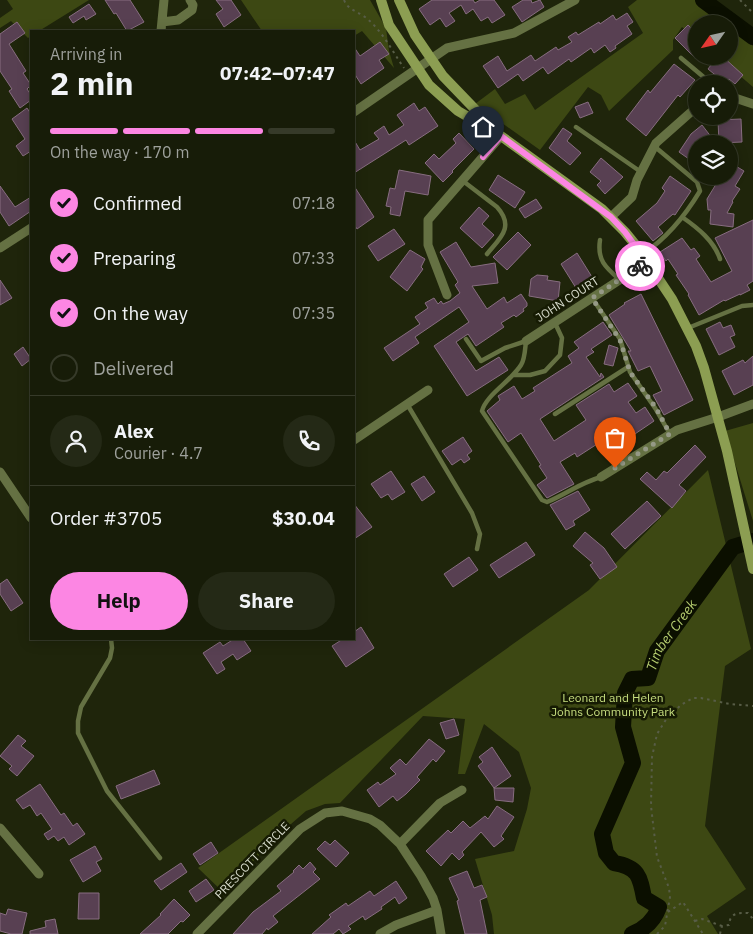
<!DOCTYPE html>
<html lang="en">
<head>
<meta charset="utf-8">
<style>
  body { margin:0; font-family:"IBM Plex Sans",sans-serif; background:#242916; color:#f1f3f6; height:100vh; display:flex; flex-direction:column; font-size:19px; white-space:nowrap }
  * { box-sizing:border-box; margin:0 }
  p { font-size:16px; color:#9ea19c }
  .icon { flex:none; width:28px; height:28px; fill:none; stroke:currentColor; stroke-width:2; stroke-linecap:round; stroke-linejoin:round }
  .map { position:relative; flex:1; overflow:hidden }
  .drawer { position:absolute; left:30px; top:30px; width:325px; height:610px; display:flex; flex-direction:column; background:#171c08; border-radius:0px; box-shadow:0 2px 12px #0003,0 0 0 1px #363a29 }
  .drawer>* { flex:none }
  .needle { width:32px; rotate:236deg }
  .controls { position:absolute; left:688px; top:15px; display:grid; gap:10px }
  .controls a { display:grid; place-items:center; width:50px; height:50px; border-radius:50%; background:#171c08; box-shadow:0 2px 12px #0003,0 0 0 1px #363a29; font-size:25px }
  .pin { position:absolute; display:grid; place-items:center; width:42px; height:42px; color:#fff; margin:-51px -21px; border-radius:50% 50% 50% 0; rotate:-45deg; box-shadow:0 0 5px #0007 }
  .pin .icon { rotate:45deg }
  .courier { position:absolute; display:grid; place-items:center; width:50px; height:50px; margin:-25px; border:4px solid #fc86e3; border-radius:50%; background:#fff; color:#222; box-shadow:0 1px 6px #0007 }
  .overview em { font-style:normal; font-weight:700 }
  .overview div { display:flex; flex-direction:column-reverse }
  .overview { display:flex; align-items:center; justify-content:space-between; height:85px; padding:0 20px }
  h1 { font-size:32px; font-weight:700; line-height:38px }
  .bar { display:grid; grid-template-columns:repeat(4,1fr); gap:8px 5px; align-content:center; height:60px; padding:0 20px }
  .bar i { height:6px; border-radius:4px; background:#363a29 }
  .bar .selected { background:#fc86e3 }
  .bar p { grid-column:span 4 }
  .line { display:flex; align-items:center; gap:12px; padding:0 20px; border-top:1px solid #363a29 }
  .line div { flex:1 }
  .round { display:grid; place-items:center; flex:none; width:52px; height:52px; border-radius:26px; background:#242916 }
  ol { padding:0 20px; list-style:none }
  li { display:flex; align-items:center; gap:15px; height:55px }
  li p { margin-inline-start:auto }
  li .icon { padding:5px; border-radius:50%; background:#fc86e3; color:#111; stroke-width:4 }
  li:last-child { color:#9ea19c }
  li i { width:28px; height:28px; border:2px solid #363a29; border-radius:50% }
  .button { display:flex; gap:10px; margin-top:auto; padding:10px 20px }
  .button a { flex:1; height:58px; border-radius:30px; background:#fc86e3; color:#111; font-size:20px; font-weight:700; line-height:58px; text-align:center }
  .button a+a { background:#242916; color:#f1f3f6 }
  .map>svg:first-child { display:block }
  .green { fill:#3d4813 }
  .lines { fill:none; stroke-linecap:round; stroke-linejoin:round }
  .river { stroke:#0b0f00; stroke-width:16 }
  .building { fill:#584052; stroke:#876d80 }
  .path { stroke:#585d47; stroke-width:2; stroke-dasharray:2.5 4; stroke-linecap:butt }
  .lane { stroke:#657143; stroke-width:4.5 }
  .street { stroke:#657143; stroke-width:9 }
  .secondary { stroke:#8c9e52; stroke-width:10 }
  .done { stroke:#959986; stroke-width:5; stroke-dasharray:0 9 }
  .route { stroke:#fc86e3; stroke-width:6 }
  .labels { text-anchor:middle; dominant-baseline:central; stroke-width:5; stroke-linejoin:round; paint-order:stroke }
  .street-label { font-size:12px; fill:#d4d8c9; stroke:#161b03 }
  .park-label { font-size:12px; fill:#c6dd7f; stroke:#161b03 }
  .water-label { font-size:14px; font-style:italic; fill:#b5cc6e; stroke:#161b03 }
</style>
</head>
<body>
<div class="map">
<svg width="753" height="934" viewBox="0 0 753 934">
  <rect width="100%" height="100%" fill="#1f250b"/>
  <path class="green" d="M7 0H89L39 31H31V36L28 38 11 21 0 28V18L13 9Z
    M241 0H370L386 28 389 51 394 68 362 31 354 36V31H262Z
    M637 0H713L753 46V87L717 56H729V24H696V39L682 27 673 40V50L609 111 601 95 588 87 540 150 475 104 495 89 505 104 525 94 535 110 643 33 628 7Z
    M753 423V521L725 431Z
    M708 470 751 649 725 666 705 826 746 889 707 916 718 934H494L492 915 475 859 514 851 527 809 531 788 519 752 484 724 465 774H458L465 719 423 716 340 803 325 804 306 811 276 837 224 893 198 868 589 590Z"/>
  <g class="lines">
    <g class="river">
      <path d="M703 0 753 37"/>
      <path id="s1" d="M632 934C645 929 654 921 659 907L644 898C640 876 638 867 614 863L606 853 602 834 633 763 623 727 625 693 632 679 648 678 657 651 733 547 753 541"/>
    </g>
  </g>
  <path class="building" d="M105 0H130L144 22 127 31 116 13 114 14Z
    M216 0H231L241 15 224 27 216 14 223 9Z
    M432 0H473L475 3 480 0H494L505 15 492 23 488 17 481 21 473 9 466 14 461 5 449 13 455 21 446 27 440 18 430 25 419 9Z
    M523 0H531L532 3 540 0 544 7 522 22 512 7Z
    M89 4 96 14 86 20 84 16 73 23 69 17Z
    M627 13 633 22 627 26 632 34 615 46 616 48 610 52 605 45 594 53 591 48 571 62 569 59 548 74 543 67 523 81 518 74 498 88 483 66 498 56 507 71 531 55 535 61 556 47 558 50 572 42 568 37 576 32 578 35 599 22 600 24 613 15 616 20Z
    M17 22 25 33 9 44 26 71 23 73 31 85 27 89 31 95V100L20 108 9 91 12 89 0 71V34Z
    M688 25 696 33V59L675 38Z
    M380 42 389 54 379 60 384 68 361 84 354 73V47L360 56Z
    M702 56H722L743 75 735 84 729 79 725 83 708 69 711 65Z
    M674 64 695 80 680 97 678 95 646 136 626 119 648 90 650 93Z
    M588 102 593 113 580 118 575 107Z
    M414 103 419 111 425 107 438 126 409 145 406 140 354 173V140L360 150 379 139 374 133 384 126 389 135 404 125 397 115Z
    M27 108 31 114V151L23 156 16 146 25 139 12 119Z
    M741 119 742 142 719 143 718 120Z
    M702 125 712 138 703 144H696V164L679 152 691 134Z
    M563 128 572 134 567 141 581 153 570 165 549 148Z
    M459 133 474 149 452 171 453 172 443 182 425 163 434 154 439 159 456 143 453 139Z
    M601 158 623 177 605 194 597 185 601 181 590 172Z
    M729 162 744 171 735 186 740 189 732 201 733 202 727 213 734 214 733 227 710 224 711 210H708L707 199 721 176H729Z
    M399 170 431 176 428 195 405 191 400 216 390 214 391 207 386 206 390 188 395 189Z
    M498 175 525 192 515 208 489 190Z
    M670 176 691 191 675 215 673 214 658 227 663 233 653 241 636 221 657 203 665 191 662 188Z
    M0 186 15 207 31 197V211L9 226 0 212Z
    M354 186 374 217 357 229 354 224Z
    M536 199 542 208 525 218 519 209Z
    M479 207 489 216 482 224 494 235 482 248 460 228Z
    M753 220V281L747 285 750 290 740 295V294L725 301 724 300 699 315 688 295 689 294 676 275 678 274 668 259 666 261 660 252 682 238 691 250 694 248 700 256 696 259 711 282 732 271 715 238Z
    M394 229 405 244 378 261 368 246Z
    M518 232 531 245 507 270 493 257Z
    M456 242 471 267 495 263 498 283 472 286 487 309 504 297 507 303 521 294 527 303V306L523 309 524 311 516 317 514 315 501 323 504 327 476 346 468 334 456 342 476 371 499 357 508 370 467 396 434 346 469 322 459 307 415 337 419 343 393 361 384 348 420 324 415 317 428 308 425 303 434 298 438 304 441 301 443 304 450 301 460 293 455 285 458 282 440 252Z
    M410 250 425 259 421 267 423 269 407 291 390 277Z
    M577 253 592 277 576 288 561 264Z
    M537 275 548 276 547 280 560 282 558 301 529 296 531 279Z
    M0 280 12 298 0 305Z
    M641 294 693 400 664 415 653 395 662 391 650 366 638 371 628 351H631L609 315 625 304 624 303Z
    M603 322 612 335 591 349 594 352 586 357 600 377 601 373 604 377 540 419 554 441 586 420 576 405 609 384 614 392 628 383 637 396 628 402 636 413 645 407 654 421 629 438 622 428 577 457 575 453 560 462 574 484 547 498 537 485 547 478 539 466 541 465 521 433 508 442 487 411 500 400 498 396 514 386 522 399 535 391 533 388 572 363 568 356 579 348 574 342Z
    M720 322 723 328 731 325 735 335 730 337 735 347 719 355 706 329Z
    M609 345 618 348 613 366 604 364Z
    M23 347 31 359 22 366 14 354Z
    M753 356V385L734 395 722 371 743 360 745 363Z
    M463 437 472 451 467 455 470 459 464 463 461 459 452 465 442 451Z
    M695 445 706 457 679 485 686 491 672 508 640 479 647 472 656 480 664 471 667 473Z
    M391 471 405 492 392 500 388 494 381 498 371 484Z
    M424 476 435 492 422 501 411 484Z
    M578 491 590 510 573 521 575 525 566 530 550 505Z
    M647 501 661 516 625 549 611 534Z
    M354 504 372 527 354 539Z
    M585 532 604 548 617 567 600 579 590 565 593 563 573 546Z
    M526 542 535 555 499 578 490 565Z
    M469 557 478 570 453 587 444 574Z
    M7 579 23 603 11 611 0 594V584Z
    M361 627 374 648 346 667 332 646 343 639H354V632Z
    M234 639H243L251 651 237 660 233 654 221 662 225 669 217 674 203 653 220 642 223 646Z
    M454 719 459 735 446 739 440 723Z
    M18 735 26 741 21 746 34 756 17 776 9 769 12 766 0 756Z
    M429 739 445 751 436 762 433 759 417 777 420 780 406 794 397 801 393 796 379 807 367 790 378 782 380 785 396 774 390 768 400 759 406 765Z
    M492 747 511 776 494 788 478 766 483 762 479 757Z
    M154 770 160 784 121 799 116 786Z
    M40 784 61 815 64 813 73 826 77 823 85 834 69 845 64 837 58 841 54 836 48 840 44 834 52 829 41 813 37 816 30 805 23 809 16 800Z
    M494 788H514L513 802 495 800Z
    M497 806 514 817 501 836 504 839 494 847 481 832 462 852 464 855 459 860 452 853 441 866 426 851 448 830 451 833 463 821 470 828 485 816 488 819Z
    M335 840 349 853 336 867 317 849 325 841 330 845Z
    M211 842 218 853 200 865 193 854Z
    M95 846 102 859 96 862 101 871 83 882 70 860Z
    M310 862 316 869 313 872 320 879 273 916 278 922 268 930 267 928 262 934H233L253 912 281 891 277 886 294 872 293 871 299 865 303 869Z
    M181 863 187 872 161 890 154 881Z
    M467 871 474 888 482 885 487 897 480 900 487 934H465L457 901 459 900 449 878Z
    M206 879 214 890 196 902 189 891Z
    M396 881 407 898 399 904 395 897 381 907 382 909 365 920 363 916 348 926 351 929 343 934 339 929 333 934H312L331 917 329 915 346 903 348 906 370 891 374 896Z
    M79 893H99V919H78Z
    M174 899 190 915 183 922 181 921 168 934H140L161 915 160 914Z
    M8 909 27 913 22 934H11L0 931V913L6 915Z
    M55 919 58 934H30V931L46 927 45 921Z"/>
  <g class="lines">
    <path class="path" d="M344 0C348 10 357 11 365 17 382 30 392 51 404 68
      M740 0 753 13
      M668 912 683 902 703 934
      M695 921 702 919 722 926
      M657 934 665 926 670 897 669 888 657 857 651 806 652 757 657 734 667 718 681 705 693 698H701L730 704 753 706
      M720 934 722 926 729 925C730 913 737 913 748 913L753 919"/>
    <path class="lane" d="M681 58 712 84
      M576 127 641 172
      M463 181 497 207C515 227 500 238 487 254
      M682 217C698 228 714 241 720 259
      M600 240C597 260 605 267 620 280
      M643 254C667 238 685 216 700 191L697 182 654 146
      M592 298 620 339 630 372 655 408 670 434
      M688 328 742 306 753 305
      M466 339 481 361 505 348 526 341C525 349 525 359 521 365 511 381 486 395 482 411L542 500 547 502C566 494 580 483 601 477
      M513 375H530L545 371 560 355 562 338 555 323
      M407 404 472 513 480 534 477 549
      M555 414 628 367
      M111 639 112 648 110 658 81 707 78 721V733L107 791 160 858"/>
    <path class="street" d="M162 22 178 20 192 10 193 5 190 0
      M161 31 164 0
      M729 98 732 97 753 104
      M354 112 447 48 514 33 575 0
      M611 217 632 197 637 180 656 143 691 112 696 109
      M0 248 31 228
      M447 295 428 245V220L501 136
      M526 341 647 262
      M354 440 428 390
      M0 472 31 518
      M601 477 677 430 718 417 753 404
      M0 828 39 874
      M400 844 440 803 462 790
      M197 934 300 829 325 813 342 811 370 819 380 825 400 844 421 876 433 898 437 910 441 934
      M380 934 396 925 437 910"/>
    <path class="secondary" d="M381 0 389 25 429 85 458 111 501 136 602 209 625 232 638 248 672 299 696 346 704 368 727 451 753 569
      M399 0 415 35 443 76 493 128"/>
  </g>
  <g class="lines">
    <path class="done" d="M615 468 670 434 656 408 630 372 620 340 592 298 640 266"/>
    <path class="route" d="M483 157 501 136 611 217 625 232 647 262 640 266"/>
  </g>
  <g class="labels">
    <g class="street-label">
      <text transform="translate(567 299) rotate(-33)">JOHN COURT</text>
      <text transform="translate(252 860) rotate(-46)">PRESCOTT CIRCLE</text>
    </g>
    <g class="park-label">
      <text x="613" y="697">Leonard and Helen<tspan x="613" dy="14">Johns Community Park</tspan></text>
    </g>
    <g class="water-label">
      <text stroke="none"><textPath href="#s1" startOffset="370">Timber Creek</textPath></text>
    </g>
  </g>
</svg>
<div class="controls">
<a><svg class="needle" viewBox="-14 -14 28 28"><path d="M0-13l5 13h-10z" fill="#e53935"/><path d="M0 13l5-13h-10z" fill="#9ea19c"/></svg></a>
<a><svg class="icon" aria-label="locate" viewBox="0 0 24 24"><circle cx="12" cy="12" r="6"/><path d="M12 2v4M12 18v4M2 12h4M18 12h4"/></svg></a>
<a><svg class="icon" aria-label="layers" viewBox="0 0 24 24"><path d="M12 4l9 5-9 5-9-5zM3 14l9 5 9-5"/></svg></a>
</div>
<div class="pin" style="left:615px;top:468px;background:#ea580c"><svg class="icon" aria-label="bag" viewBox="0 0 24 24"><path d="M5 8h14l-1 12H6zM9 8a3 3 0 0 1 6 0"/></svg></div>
<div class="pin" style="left:483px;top:157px;background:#1f2937"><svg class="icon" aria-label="home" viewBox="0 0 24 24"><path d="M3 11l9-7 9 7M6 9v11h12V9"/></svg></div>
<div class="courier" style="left:640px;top:266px"><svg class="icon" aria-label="bike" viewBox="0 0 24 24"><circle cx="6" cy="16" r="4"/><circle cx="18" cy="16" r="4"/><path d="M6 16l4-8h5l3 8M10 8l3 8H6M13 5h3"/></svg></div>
<section class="drawer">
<div class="overview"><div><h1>2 min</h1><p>Arriving in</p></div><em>07:42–07:47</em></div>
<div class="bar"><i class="selected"></i><i class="selected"></i><i class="selected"></i><i></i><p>On the way · 170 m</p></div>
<ol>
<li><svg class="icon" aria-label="check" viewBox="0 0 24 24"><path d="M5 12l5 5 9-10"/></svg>Confirmed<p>07:18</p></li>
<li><svg class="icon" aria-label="check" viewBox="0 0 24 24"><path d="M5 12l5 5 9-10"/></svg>Preparing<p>07:33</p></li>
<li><svg class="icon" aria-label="check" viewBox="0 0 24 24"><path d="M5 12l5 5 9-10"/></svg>On the way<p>07:35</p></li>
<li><i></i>Delivered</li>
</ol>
<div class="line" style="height:90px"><a class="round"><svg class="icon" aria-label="person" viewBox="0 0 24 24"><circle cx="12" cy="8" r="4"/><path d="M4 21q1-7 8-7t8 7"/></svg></a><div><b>Alex</b><p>Courier · 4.7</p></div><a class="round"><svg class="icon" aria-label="phone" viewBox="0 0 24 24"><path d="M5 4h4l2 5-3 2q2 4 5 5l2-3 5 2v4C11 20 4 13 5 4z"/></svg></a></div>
<div class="line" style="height:65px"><div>Order #3705</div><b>$30.04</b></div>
<div class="button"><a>Help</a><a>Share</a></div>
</section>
</div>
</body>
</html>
